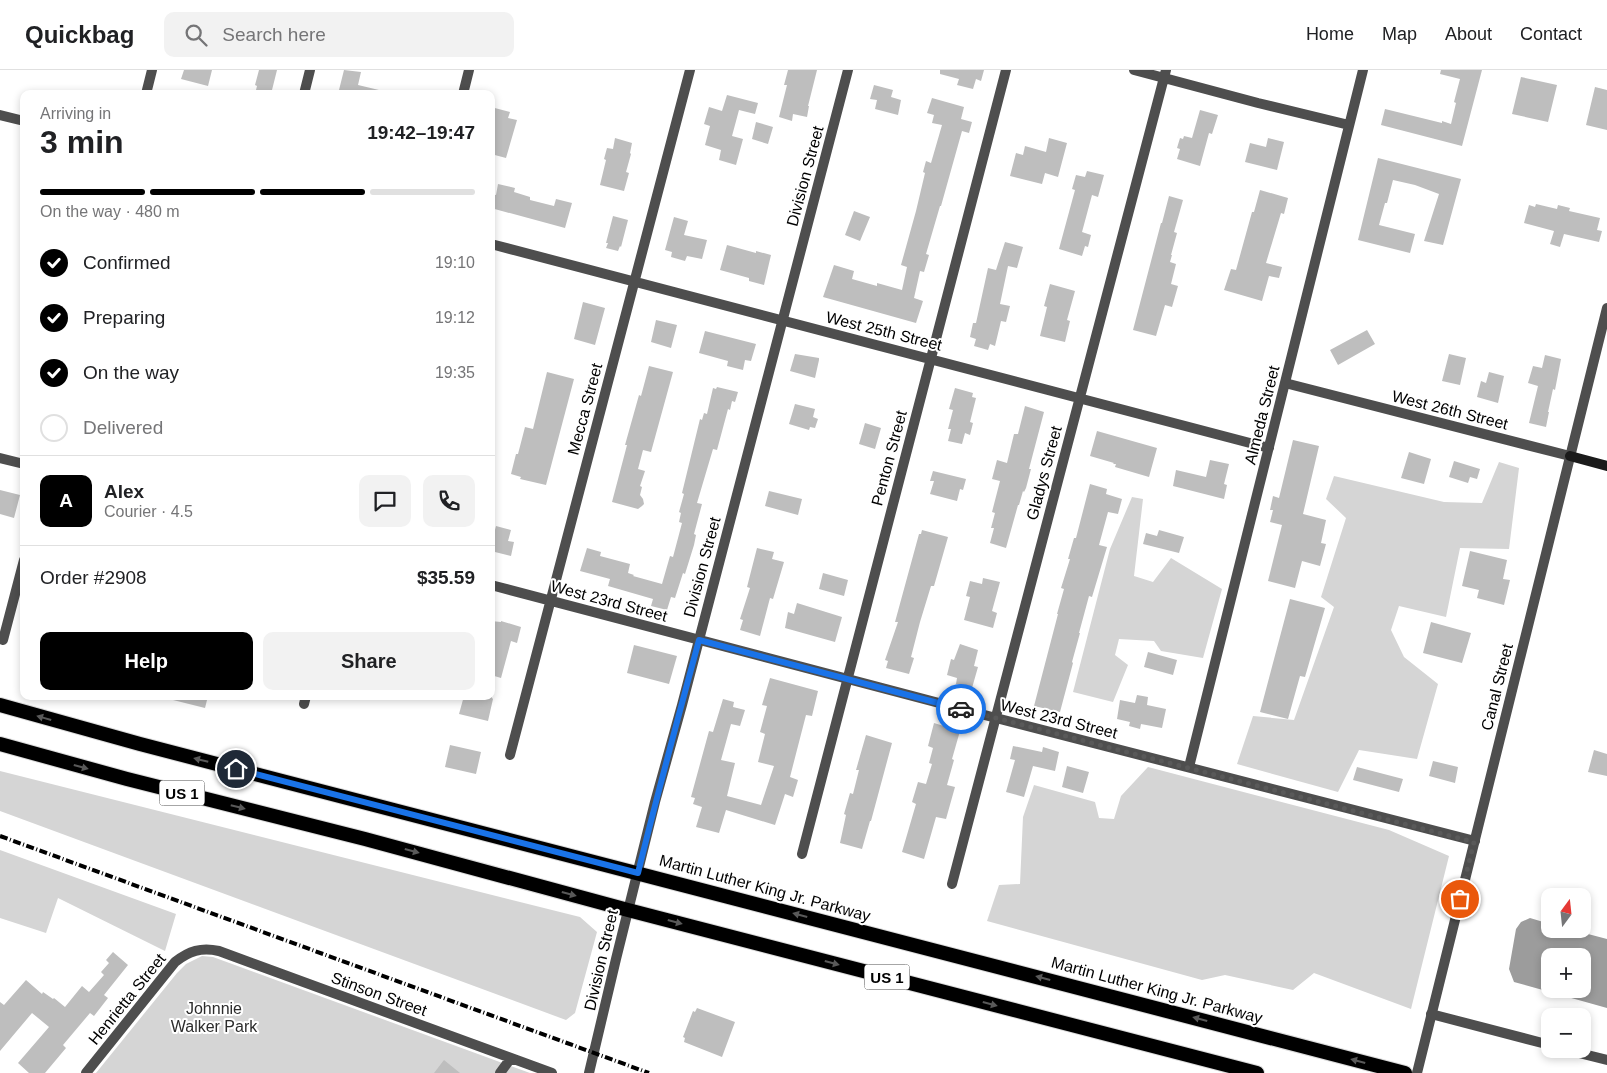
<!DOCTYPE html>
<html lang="en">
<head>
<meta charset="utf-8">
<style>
  body { margin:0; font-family:Helvetica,sans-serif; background:#f2f2f2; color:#202124; height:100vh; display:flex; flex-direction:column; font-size:19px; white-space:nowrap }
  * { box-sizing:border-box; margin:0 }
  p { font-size:16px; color:#757577 }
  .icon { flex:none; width:28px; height:28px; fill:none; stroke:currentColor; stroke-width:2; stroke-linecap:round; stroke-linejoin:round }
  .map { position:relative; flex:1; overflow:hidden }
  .panel { position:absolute; left:20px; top:20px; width:475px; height:610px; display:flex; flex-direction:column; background:#fff; border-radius:10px; box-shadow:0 2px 8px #0003 }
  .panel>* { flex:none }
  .needle { width:32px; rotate:15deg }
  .fabs { position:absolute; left:1541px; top:818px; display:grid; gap:10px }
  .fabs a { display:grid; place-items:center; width:50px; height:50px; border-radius:10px; background:#fff; box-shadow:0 2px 8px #0003; font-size:25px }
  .pin { position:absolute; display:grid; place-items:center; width:42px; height:42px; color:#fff; margin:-21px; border:2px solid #fff; border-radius:50%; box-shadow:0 1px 5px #0007 }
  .courier { position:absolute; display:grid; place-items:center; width:50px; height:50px; margin:-25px; border:4px solid #1a73e8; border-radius:50%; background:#fff; color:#222; box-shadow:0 1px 6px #0007 }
  .summary em { font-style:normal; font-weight:700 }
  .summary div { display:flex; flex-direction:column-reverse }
  .summary { display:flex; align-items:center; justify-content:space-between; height:85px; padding:0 20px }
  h1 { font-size:32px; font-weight:700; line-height:38px }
  .bar { display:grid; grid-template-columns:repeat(4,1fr); gap:8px 5px; align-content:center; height:60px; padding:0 20px }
  .bar i { height:6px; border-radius:4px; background:#e0e0e0 }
  .bar .on { background:#000 }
  .bar p { grid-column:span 4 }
  .line { display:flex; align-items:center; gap:12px; padding:0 20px; border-top:1px solid #e0e0e0 }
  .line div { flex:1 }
  .round { display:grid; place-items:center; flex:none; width:52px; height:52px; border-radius:10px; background:#f2f2f2 }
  ol { padding:0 20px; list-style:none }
  li { display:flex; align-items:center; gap:15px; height:55px }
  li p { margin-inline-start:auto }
  li .icon { padding:5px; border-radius:50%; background:#000; color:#fff; stroke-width:4 }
  li:last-child { color:#757577 }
  li i { width:28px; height:28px; border:2px solid #e0e0e0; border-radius:50% }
  .primary-button { display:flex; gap:10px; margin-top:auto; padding:10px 20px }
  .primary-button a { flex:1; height:58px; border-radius:10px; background:#000; color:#fff; font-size:20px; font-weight:700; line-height:58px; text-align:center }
  .primary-button a+a { background:#f2f2f2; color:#202124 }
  header { display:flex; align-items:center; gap:30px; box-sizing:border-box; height:70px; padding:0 25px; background:#fff; border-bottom:1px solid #e0e0e0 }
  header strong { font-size:24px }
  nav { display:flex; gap:28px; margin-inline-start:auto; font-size:18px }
  .search { width:350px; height:45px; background:#f2f2f2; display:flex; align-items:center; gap:12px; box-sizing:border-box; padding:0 18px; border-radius:10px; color:#757577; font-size:19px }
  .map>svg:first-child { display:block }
  .green { fill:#d5d5d5 }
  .water { fill:#9c9c9c; fill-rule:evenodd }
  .building { fill:#bebebe }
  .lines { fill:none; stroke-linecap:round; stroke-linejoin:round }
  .trunk-casing { stroke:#dbdbdb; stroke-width:16 }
  .minor { stroke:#4e4e4e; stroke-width:10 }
  .tertiary { stroke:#4e4e4e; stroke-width:10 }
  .secondary { stroke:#1b1b1b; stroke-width:10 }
  .trunk { stroke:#000; stroke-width:14 }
  .rail { stroke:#000; stroke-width:4; stroke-dasharray:8 2.5 1 2.5; stroke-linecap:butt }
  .oneway { fill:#595959 }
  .done { stroke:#595959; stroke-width:5; stroke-dasharray:0 9 }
  .route { stroke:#1a73e8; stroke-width:6 }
  .labels { text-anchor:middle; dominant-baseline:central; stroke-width:4; stroke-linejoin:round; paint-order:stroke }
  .shield { fill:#fff; stroke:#4c4c4c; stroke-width:1 }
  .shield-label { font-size:15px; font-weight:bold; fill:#000 }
  .street-label { font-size:16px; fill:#000; stroke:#fff }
  .park-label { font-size:16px; fill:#2c2c2c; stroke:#fff }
</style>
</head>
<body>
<header>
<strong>Quickbag</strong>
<div class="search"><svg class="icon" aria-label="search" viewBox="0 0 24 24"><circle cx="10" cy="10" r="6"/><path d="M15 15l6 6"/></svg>Search here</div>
<nav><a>Home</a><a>Map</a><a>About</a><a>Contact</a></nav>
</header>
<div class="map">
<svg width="1607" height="1003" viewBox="0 0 1607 1003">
  <rect width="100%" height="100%" fill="#fff"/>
  <path class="green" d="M1499 392 1519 398 1509 479 1460 478 1446 547 1399 536 1391 560 1404 587 1438 614 1417 689 1359 680 1338 722 1237 694 1253 646 1294 650 1334 537 1321 527 1346 448 1326 429 1334 406 1444 432 1482 433Z
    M1132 427 1143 429 1134 506 1153 512 1171 488 1222 519 1203 588 1161 581 1154 571 1119 569 1115 585 1128 595 1113 632 1073 622 1110 479Z
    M1148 697 1389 760 1449 786 1411 939 1314 903 1293 920 1225 905 1202 910 987 851 999 815 1020 814 1023 747 1034 715 1095 732 1099 748 1114 749 1121 726Z
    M0 701 580 847 597 862 575 943 566 950 0 741Z
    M0 780 176 844 165 881 58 828 46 863 0 848Z
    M202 886 213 887 530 1003H96L177 903 186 894Z"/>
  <path class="water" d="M1530 848 1550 854V859H1569L1607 869V938L1514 912 1509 899 1516 859 1521 852ZM1550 886H1582V919H1550Z"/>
  <path class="building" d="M184 0H212L208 16 181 9Z
    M259 0H277L271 24H255L257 16 255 15Z
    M344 0 361 2 358 15 379 20V24H353L339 20Z
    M788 0H817L808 36H809L807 47 793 44 792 51 779 47 787 15H784Z
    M940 0H984L981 11 976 9 973 19 957 15 959 9 940 4Z
    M1441 0H1482L1462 76 1381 55 1385 39 1442 53V51L1451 54 1456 33 1454 32 1460 9 1440 4Z
    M1521 7 1557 15 1548 52 1512 44Z
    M874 15 893 20 891 27 901 30 898 45 875 39 877 30 870 29Z
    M1595 17 1607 20V60L1586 55Z
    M727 25 758 33 755 44 739 40 732 66 743 69 736 95 719 90 721 80 705 75 710 56 704 54 709 37 722 41Z
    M932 28 964 37 961 49 972 52 969 63 962 61 941 136H940L926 184 929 185 924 202 920 201 914 228 923 231 916 253 823 227 834 195 854 201 852 209 877 216V213L902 220 907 197 901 195 916 141 925 103 923 102 926 91 931 93 942 55 932 53 934 45 927 43Z
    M491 37 510 42 508 48 517 50 506 88 491 84Z
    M1200 40 1218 45 1212 64 1209 63 1200 96 1177 89 1180 79 1177 78 1180 68 1183 69 1184 66 1192 68Z
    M756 52 773 57 768 74 752 69Z
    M615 68 632 73 630 83 631 84 626 102 629 103 624 121 600 115 606 90 604 89 607 78 613 79Z
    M1049 68 1067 73 1058 107 1045 103 1042 114 1010 106 1016 83 1023 85 1025 76 1046 82Z
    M1268 68 1284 72 1277 100 1245 92 1250 73 1266 77Z
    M1378 88 1461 109 1443 175 1424 171 1439 124 1415 115 1393 110 1387 133H1385L1379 155 1415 164 1410 183 1358 170Z
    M1087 101 1104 105 1098 127 1092 125 1082 162 1091 165 1088 177 1085 176 1082 186 1059 179 1075 120 1072 119 1076 105 1085 107Z
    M498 114 515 118 514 122 530 127V130L554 136 556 129 572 133 565 158 491 138V124L496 125Z
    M1260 120 1288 128 1284 144 1281 143 1266 193 1282 197 1279 208 1269 206 1262 231 1224 220 1231 199 1236 200 1252 142H1254Z
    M1169 126 1183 130 1174 162 1177 163 1171 185H1172L1170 192 1176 194 1171 214 1178 216 1172 237 1165 235 1156 266 1133 260 1161 153H1162Z
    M1536 134 1557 139 1558 135 1570 138 1569 141 1600 148 1597 160 1602 161 1599 172 1564 164 1560 177 1550 174 1554 161 1524 153 1529 135 1535 137Z
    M854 141 870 147 860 171 845 165Z
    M613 146 628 150 621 177 620 176 618 181 606 178 608 173H606Z
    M674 147 688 151 684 165 707 170 702 189 687 186 685 191 671 187 672 182 665 180Z
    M1005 172 1023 177 1017 198 1008 196 1000 234 1010 236 1006 252 1001 251 995 276 990 274 988 280 974 276 976 269 970 267 973 253H976L988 198 996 200Z
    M727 175 756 183V181L771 185 764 215 749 211V208L720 200Z
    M1050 214 1075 221 1067 250 1070 251 1065 272 1040 266 1047 237 1044 236Z
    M583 232 605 238 595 275 574 269Z
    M656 250 677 255 671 278 651 272Z
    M1367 260 1375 274 1338 295 1330 280Z
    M705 261 756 274 751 291 745 290 743 300 727 296 728 291 699 283Z
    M795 284 819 288V290L815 308 790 301Z
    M1449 284 1466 288 1460 315 1442 311Z
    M1545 285 1561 289 1555 320 1553 319 1548 342H1549L1546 357 1529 353 1538 316 1528 313 1533 296 1542 298Z
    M649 296 673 302 651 382 643 380 638 399 645 401 640 416 642 417 640 425 643 429 644 434 642 436 638 439 612 432 627 375H625L639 325 641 326Z
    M547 302 574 309 546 415 520 409 521 407 511 404 516 384H518L525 357 533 359Z
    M1489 302 1504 306 1498 333 1477 327 1481 311 1486 313Z
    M717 317 738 322 735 332 732 331 730 340 728 339 717 380 713 379 697 433 702 434 694 464 696 465 694 475 685 504 683 503 675 528 671 527 667 540 651 536 653 529 608 516 610 509 580 501 587 478 601 482 600 486 630 494 628 503 634 505 633 506 662 514 670 486 673 487 682 453 679 452 681 443 679 442 684 424 682 423 700 349 702 350 704 343 707 344 713 318 716 319Z
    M955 318 973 323 972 327 976 328 970 352 973 353 970 365 965 363 962 374 948 371 951 359H948L953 340 949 339Z
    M795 334 815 339 813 347 818 349 815 358 810 357 809 360 789 354Z
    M1025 336 1044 342 1029 399H1031L1026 418 1024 422 1023 421 1019 435H1018L1006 478 990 473 994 458H991L995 443 992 442 1000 411 992 409 997 390 1007 393 1014 364H1018Z
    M865 353 881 358 875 379 859 374Z
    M1097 361 1157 378 1149 407 1115 397 1116 394H1113L1114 393 1090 386Z
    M1293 370 1319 376 1303 444 1326 450 1321 473 1326 474 1320 496 1302 491 1295 518 1268 511 1282 455 1270 452 1273 440H1270L1273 426 1279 428Z
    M1409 382 1431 389 1424 414 1401 408Z
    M1210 390 1229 394 1224 414 1227 415 1224 429 1173 416 1176 400 1206 407Z
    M1454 391 1480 399 1477 409 1470 407 1468 413 1449 407Z
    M933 401 966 409 963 420 960 419 957 431 930 424 934 411H930Z
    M1090 414 1107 419 1106 424 1122 429 1118 444 1108 442 1099 475 1107 477 1092 527 1089 526 1079 563H1080L1072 592 1073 593 1060 642 1034 636 1058 544H1057L1064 519 1061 518 1070 489H1068L1074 468H1076Z
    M0 420 20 425 14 448 0 444Z
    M769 421 802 429 798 445 765 436Z
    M496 456 511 460 508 471 514 472 511 486 491 481V475Z
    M922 460 948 467 934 516H931L920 552 911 587 914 588 909 604 886 598 888 591 885 590 898 552H895L919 464H921Z
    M1159 460 1184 467 1179 483 1143 474 1146 463 1157 466Z
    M757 478 774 482 772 489 784 492 773 529 770 528 760 566 740 560 743 550 740 549 750 518 747 517Z
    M1470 481 1507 490 1503 509 1510 510 1504 535 1477 528 1479 520 1462 516Z
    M823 503 848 510 844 526 819 519Z
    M983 508 1000 512 992 541 997 543 993 558 964 550 970 527 966 526 970 511 982 514Z
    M1290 529 1325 538 1305 607 1300 606 1288 649 1260 642Z
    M797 533 842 547 835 572 785 558 788 542 794 544Z
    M491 551 501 552V551L521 557 517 573 511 571 501 608 491 605Z
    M1431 552 1471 563 1462 593 1423 583Z
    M960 574 978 580 974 596 978 597 972 618 956 614 957 608 947 605 951 589 954 590Z
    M634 575 677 586 669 614 627 603Z
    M1148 582 1177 590 1173 605 1144 597Z
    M770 608 818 621 812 646 806 645 790 707 798 710 793 727 785 724 775 755 726 740 719 763 696 757 702 737 693 734 695 728 691 727 709 661 713 662 723 629 734 632 733 637 745 640 740 656 731 654 721 690 735 693 727 726 761 735 774 696 758 692 765 664 760 662 767 636 762 635Z
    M1137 625 1148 627 1147 635 1166 639 1162 658 1141 654 1140 659 1129 656 1130 652 1117 649 1120 630 1135 633Z
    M174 626H208L205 638 173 630Z
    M464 626H492V628L493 629 488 651 459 644Z
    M934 653 960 661 952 689 954 690 947 715 955 717 946 749 936 747 924 789 902 782 916 734 912 732 918 712 926 714 932 694 929 693 933 678 928 676Z
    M866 665 892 673 871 751H870L862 779 840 773 846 745 844 744 850 723 853 724 859 700H856Z
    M450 675 481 682 476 704 445 697Z
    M1013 676 1042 682 1043 677 1059 682 1055 701 1033 696 1024 727 1006 722 1015 690 1010 689Z
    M1594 680 1607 684V706L1588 702Z
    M1433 691 1458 697 1455 713 1429 706Z
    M1067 696 1089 702 1083 723 1062 717Z
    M1357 697 1403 709 1399 722 1353 710Z
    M113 882 128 895 104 925 108 928 94 946 90 943 63 975 66 978 45 1003H29L18 993 49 957 32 943 0 981V932L4 935 26 910 42 924 43 922 53 929 54 928 65 937 82 916 89 922 104 905 101 902 109 893 106 890Z
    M697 938 735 952 722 987 684 972 685 968 683 967 693 941 695 942Z
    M444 990 460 1003H434Z"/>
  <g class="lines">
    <g class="trunk-casing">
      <path id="trunk" d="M0 635 140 674 1405 1003
        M0 674 127 709 365 769 628 840 1257 1003"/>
    </g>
    <path class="minor" d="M1134 0 1258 33 1349 55
      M146 24 152 0
      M304 24 310 0
      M463 24 469 0
      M0 45 24 51
      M491 174 1269 378
      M1285 313 1570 386
      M0 388 24 394
      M491 515 996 648 1475 771
      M3 570 24 490
      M304 634 306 626
      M510 685 690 0
      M1189 697 1363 0
      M802 784 1006 0
      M952 814 1166 0
      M1431 944 1550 975
      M1563 979 1607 990
      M86 1003 175 892C189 881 201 877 219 881L552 1003
      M500 1003 511 988"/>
    <path class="tertiary" d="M589 1003 616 889 655 732 682 635 848 0
      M1417 1003 1607 238"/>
    <path class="secondary" d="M1570 386 1607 396"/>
    <use href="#trunk" class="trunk"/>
    <path class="rail" d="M0 766 649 1003"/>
  </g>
  <defs><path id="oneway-solid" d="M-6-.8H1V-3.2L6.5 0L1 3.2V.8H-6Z" transform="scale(1.25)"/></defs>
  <g class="oneway">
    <use href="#oneway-solid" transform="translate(44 648) rotate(-164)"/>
    <use href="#oneway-solid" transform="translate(201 690) rotate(-166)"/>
    <use href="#oneway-solid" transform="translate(81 697) rotate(15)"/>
    <use href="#oneway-solid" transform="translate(238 737) rotate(14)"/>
    <use href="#oneway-solid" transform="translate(412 781) rotate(15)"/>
    <use href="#oneway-solid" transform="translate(569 824) rotate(15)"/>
    <use href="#oneway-solid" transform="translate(800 845) rotate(-165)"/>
    <use href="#oneway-solid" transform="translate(675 852) rotate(15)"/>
    <use href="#oneway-solid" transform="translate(832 893) rotate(15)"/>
    <use href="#oneway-solid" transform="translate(1043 908) rotate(-165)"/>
    <use href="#oneway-solid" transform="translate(990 934) rotate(15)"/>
    <use href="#oneway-solid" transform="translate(1200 949) rotate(-165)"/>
    <use href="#oneway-solid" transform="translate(1358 991) rotate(-165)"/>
  </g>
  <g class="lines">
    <path class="done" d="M961 639 1474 772 1460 829"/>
    <path class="route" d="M236 699 638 803C657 725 678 648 699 570L961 639"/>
  </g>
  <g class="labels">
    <g class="shield">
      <rect x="159.5" y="710.5" width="45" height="25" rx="4"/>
      <rect x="864.5" y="894.5" width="45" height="25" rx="4"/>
    </g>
    <g class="shield-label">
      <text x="182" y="723">US 1</text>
      <text x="887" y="907">US 1</text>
    </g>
    <g class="street-label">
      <text transform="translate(805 106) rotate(-75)">Division Street</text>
      <text transform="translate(884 261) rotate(14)">West 25th Street</text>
      <text transform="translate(585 339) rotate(-75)">Mecca Street</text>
      <text transform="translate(1450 340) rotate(14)">West 26th Street</text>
      <text transform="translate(1262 345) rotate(-76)">Almeda Street</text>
      <text transform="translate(889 388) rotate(-75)">Penton Street</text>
      <text transform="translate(1044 403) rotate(-75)">Gladys Street</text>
      <text transform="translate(702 497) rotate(-75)">Division Street</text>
      <text transform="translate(609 531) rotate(15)">West 23rd Street</text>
      <text transform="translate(1497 617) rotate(-76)">Canal Street</text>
      <text transform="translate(1059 649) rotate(14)">West 23rd Street</text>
      <text transform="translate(765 818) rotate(15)">Martin Luther King Jr. Parkway</text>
      <text transform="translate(601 890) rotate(-77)">Division Street</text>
      <text transform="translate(1157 920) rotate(15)">Martin Luther King Jr. Parkway</text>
      <text transform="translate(379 924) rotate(20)">Stinson Street</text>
      <text transform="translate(127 929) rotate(-51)">Henrietta Street</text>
    </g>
    <g class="park-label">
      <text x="214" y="938">Johnnie<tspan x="214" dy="18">Walker Park</tspan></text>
    </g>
  </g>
</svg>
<div class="fabs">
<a><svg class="needle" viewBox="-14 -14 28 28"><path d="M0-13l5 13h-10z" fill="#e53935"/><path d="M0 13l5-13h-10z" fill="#757577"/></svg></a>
<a>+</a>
<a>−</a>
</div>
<div class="pin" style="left:1460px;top:829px;background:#ea580c"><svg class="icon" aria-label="bag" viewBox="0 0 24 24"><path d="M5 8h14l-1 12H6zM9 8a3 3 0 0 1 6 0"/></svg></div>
<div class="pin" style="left:236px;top:699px;background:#1f2937"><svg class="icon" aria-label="home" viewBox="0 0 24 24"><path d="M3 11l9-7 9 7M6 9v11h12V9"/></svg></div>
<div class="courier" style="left:961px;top:639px"><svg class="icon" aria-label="car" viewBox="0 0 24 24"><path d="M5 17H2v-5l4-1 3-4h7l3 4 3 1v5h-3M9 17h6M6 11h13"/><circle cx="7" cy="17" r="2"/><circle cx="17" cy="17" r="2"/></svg></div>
<section class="panel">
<div class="summary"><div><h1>3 min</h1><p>Arriving in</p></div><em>19:42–19:47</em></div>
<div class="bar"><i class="on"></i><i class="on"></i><i class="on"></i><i></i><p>On the way · 480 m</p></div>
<ol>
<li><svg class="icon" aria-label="check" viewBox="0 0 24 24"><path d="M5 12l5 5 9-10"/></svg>Confirmed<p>19:10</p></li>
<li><svg class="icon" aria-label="check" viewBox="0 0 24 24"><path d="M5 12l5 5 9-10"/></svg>Preparing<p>19:12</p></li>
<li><svg class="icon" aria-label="check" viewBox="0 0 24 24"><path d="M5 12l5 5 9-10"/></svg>On the way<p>19:35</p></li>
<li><i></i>Delivered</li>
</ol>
<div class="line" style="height:90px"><b class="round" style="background:#000;color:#fff">A</b><div><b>Alex</b><p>Courier · 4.5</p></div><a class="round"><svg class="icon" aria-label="chat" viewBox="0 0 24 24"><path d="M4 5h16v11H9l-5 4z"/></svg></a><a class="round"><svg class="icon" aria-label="phone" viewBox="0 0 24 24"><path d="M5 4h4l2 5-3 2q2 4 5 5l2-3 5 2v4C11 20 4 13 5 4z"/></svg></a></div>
<div class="line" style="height:65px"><div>Order #2908</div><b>$35.59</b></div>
<div class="primary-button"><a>Help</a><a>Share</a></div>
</section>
</div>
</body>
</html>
